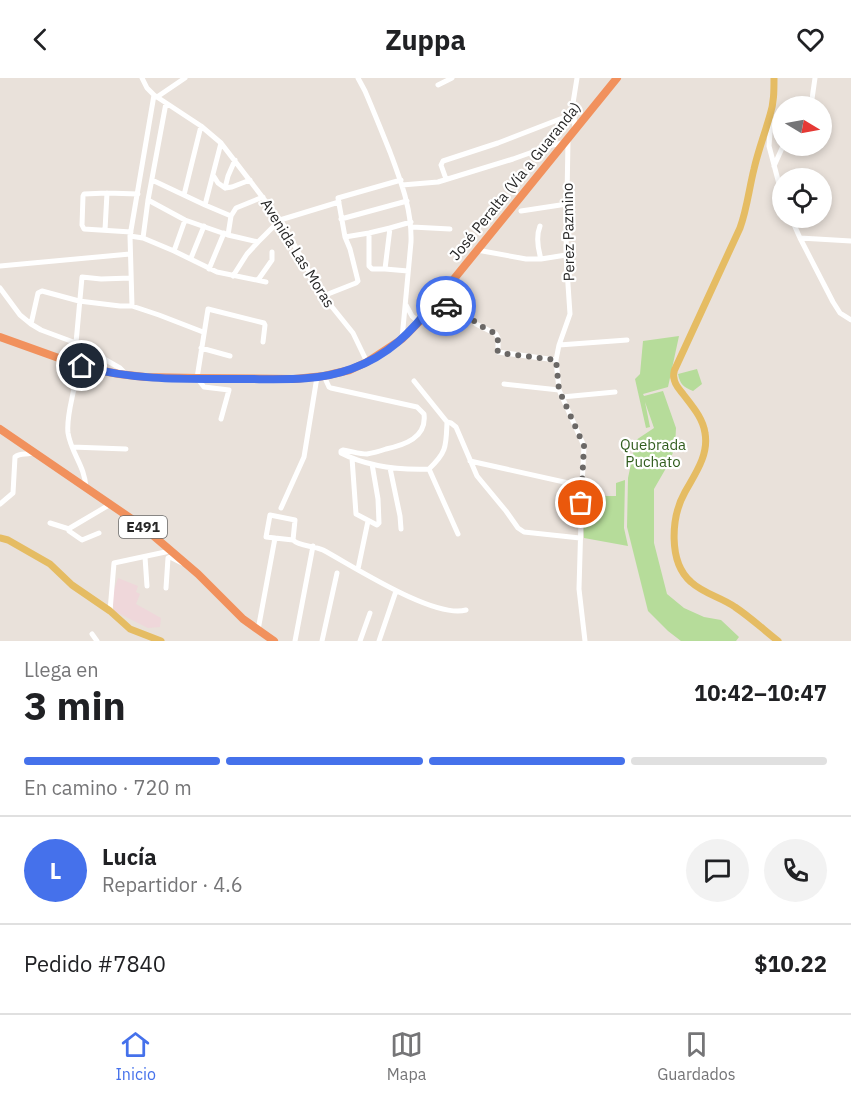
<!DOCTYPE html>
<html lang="es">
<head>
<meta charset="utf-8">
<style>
  body { margin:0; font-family:"IBM Plex Sans",sans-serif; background:#f2f2f2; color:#202124; height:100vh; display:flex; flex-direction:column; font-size:22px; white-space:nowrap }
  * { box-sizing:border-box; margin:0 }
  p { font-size:20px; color:#757577 }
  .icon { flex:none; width:33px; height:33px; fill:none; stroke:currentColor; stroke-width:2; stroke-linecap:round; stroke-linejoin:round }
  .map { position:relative; height:563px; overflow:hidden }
  .drawer { display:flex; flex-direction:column; background:#fff; flex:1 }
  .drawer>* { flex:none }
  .needle { width:39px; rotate:100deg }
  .fabs { position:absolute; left:772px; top:18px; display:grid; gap:12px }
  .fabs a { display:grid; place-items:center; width:60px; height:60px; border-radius:50%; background:#fff; box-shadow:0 3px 9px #0003; font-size:30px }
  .pin { position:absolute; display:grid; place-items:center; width:51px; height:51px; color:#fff; margin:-26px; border:3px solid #fff; border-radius:50%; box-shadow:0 2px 6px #0007 }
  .courier { position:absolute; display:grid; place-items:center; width:60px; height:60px; margin:-30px; border:4px solid #4571eb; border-radius:50%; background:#fff; color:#222; box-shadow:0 2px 8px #0007 }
  .headline em { font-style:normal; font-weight:700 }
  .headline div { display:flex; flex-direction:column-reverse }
  .headline { display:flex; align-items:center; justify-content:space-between; height:102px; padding:0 24px }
  h1 { font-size:39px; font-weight:700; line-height:45px }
  .bar { display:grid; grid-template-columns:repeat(4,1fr); gap:9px 6px; align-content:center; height:72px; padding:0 24px }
  .bar i { height:8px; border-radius:4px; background:#e0e0e0 }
  .bar .on { background:#4571eb }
  .bar p { grid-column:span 4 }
  .line { display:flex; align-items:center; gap:15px; padding:0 24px; border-top:2px solid #e0e0e0 }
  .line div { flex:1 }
  .round { display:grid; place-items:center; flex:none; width:63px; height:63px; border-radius:32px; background:#f2f2f2 }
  header { display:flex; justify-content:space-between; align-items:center; height:78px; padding:0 24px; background:#fff; font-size:27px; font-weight:700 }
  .dock { display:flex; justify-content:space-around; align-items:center; height:84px; border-top:2px solid #e0e0e0; background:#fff; font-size:16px; color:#757577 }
  .dock a { display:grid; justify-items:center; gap:3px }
  .dock .on { color:#4571eb }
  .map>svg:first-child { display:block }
  .medical { fill:#efd7da }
  .green { fill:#b6dc9a }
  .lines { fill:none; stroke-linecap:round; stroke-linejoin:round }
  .minor { stroke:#fff; stroke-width:5 }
  .major { stroke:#e5bc63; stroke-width:7 }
  .highway { stroke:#f1915d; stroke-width:8 }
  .done { stroke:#6b6866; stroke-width:6; stroke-dasharray:0 10.8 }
  .route { stroke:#4571eb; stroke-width:8 }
  .labels { text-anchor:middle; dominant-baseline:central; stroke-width:4.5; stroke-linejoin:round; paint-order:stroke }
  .shield { fill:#fff; stroke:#686868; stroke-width:1.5 }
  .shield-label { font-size:14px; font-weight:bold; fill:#272727 }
  .street-label { font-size:15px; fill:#272727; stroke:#fff }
  .park-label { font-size:15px; fill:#315d1e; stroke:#fff }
</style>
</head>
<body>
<header><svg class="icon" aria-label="back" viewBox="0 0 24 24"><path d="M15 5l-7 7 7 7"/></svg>Zuppa<svg class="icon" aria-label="heart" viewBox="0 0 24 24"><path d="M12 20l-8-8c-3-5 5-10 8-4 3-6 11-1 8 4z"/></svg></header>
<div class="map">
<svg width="851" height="563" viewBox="0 0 851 563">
  <rect width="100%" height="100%" fill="#e9e1da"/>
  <path class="medical" d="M118 500 138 508 136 514 140 516 136 526 161 540 160 549 148 550 114 533 112 517Z"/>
  <path class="green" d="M679 258 668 309 643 316 644 318 663 313 676 350 675 369 669 385 654 411V465L667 516 684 530 704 539 721 542 739 559 736 563H681L668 553 648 533 627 449 628 400 636 362 654 350 645 324 650 349 646 350 635 301 640 296 643 263Z
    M697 291 702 306 693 313C683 309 680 306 678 296Z
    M625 402 624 450 628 468 584 460 583 443 591 437 594 418H616V405Z"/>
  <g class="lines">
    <path class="minor" d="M142 0 147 10 154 17 201 48 221 65 283 146 320 214 353 255 367 284
      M358 0 365 13C374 34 382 54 390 74 401 104 412 131 411 164L402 261
      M438 7 452 0
      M157 19 185 0
      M811 28 815 0
      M771 41 769 68 783 121
      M575 51 573 25 577 0
      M568 62 566 177 570 236 559 267 556 282 559 312 584 368 582 408 579 511 585 563
      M235 82 228 98 225 110 232 109 250 102
      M774 88 783 68
      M213 97 218 105 225 110
      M446 101 441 87 443 83 498 65 573 36
      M152 102 205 127 221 65
      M402 107 438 104 513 81 552 67 563 65
      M184 117 201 48
      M148 122 185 142 228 157
      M205 127 231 138 236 130 263 119
      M521 133 567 126
      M231 138 228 157 258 164 280 142 339 124
      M791 140 800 160 833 224 840 235 851 242
      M341 141 407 123
      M540 148C536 158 538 171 541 181
      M412 149 450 151
      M105 152 107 115
      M131 154 84 151 82 147 83 118 84 116 107 115 138 116
      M369 155V188L372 191H385
      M130 158 143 160 174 173 217 194 266 204
      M345 159 338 120 401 102
      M143 160 148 122 166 25
      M800 160 851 163
      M477 172 526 181H541L566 177
      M174 173 185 142
      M191 180 204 148
      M0 188 130 176
      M209 191 224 155
      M408 193 385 191 390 150 411 144
      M233 198 247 176 258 164
      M258 202 272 182V174
      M0 210 20 237 31 246 41 252 76 265 120 290 127 297
      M323 218 356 205 358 203 350 171 345 159 369 155 390 150
      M435 223 467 236 476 246 496 256 498 260V274L556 282
      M406 227 412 238 419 244
      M132 228 130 158 154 17
      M31 246 38 215 42 213 79 223 120 228H132L159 237 203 254
      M76 265 82 199 101 201 131 200
      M559 267 627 262
      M201 270 230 278
      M67 283 75 294 76 298C74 317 66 337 68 355 71 375 85 388 86 410
      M324 298 329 309 331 310 417 329 424 336C427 360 404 367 386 371 380 373 373 375 367 376 359 376 351 373 343 372L341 373V375C368 389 399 392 429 391 447 374 446 368 447 344L451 345 456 349 477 398 506 433 518 450 524 454 580 460
      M414 303 447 344
      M504 306 559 312
      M562 319 615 314
      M221 341 229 312 204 309 197 300 208 231 264 245 265 247 263 264
      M72 369 126 371
      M352 380 356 436 377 447 379 445 378 421 372 386
      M470 383 582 408
      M390 390 400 438 401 451
      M429 391 458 456
      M0 426 13 415 15 379C21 374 28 378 34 374
      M281 430 304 379 317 299
      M270 437 295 442 293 462 266 459Z
      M50 445 69 451
      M99 455 82 462 69 453 70 450 109 427
      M293 462C300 469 313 467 323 472 353 488 434 541 466 532
      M145 479 147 508
      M358 491 368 443
      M166 510 168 480 170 479 182 485
      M110 533 114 485 170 473
      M258 552 275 460
      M92 556 97 563
      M295 563 313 468
      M322 563 337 495
      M360 563 370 535
      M379 563 396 513"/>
    <path class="major" d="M774 0C774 13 774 25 770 37 765 55 758 73 754 91 749 111 747 131 740 150L675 291C674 292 673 300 674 300 674 306 679 311 683 316 692 328 703 340 705 355 709 377 695 396 685 414 671 439 668 484 691 504 704 516 721 519 735 529 750 539 764 552 778 563
      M0 460 8 462 50 486 72 507 110 533 130 551 161 563"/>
    <path class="highway" d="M0 259 67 283 98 292 119 296 145 299 197 300 294 301 324 298 350 292 367 284 402 261 419 244 617 0
      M0 351 142 448 198 496 243 541 274 563"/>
  </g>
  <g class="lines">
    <path class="done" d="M446 228 467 236 477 246 496 256 498 260 497 272 500 275 556 282 559 312 584 368 581 425"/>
    <path class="route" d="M82 288C134 303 189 301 242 301 278 301 316 304 351 291 388 278 412 254 435 223L446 228"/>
  </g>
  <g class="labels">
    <rect class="shield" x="119" y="438" width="48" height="22" rx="4.5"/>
    <g class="shield-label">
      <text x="143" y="449">E491</text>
    </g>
    <g class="street-label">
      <text transform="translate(515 103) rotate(-51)">José Peralta (Vía a Guaranda)</text>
      <text transform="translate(568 154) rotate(-91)">Perez Pazmino</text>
      <text transform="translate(298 175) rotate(58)">Avenida Las Moras</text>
    </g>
    <g class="park-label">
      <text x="653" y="366">Quebrada<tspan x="653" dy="17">Puchato</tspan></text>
    </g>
  </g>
</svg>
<div class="fabs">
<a><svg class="needle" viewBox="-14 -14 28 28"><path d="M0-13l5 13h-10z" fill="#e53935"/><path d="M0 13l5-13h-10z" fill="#757577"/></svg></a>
<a><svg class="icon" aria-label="locate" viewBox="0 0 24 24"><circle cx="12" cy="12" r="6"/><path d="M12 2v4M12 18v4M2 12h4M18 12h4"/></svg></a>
</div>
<div class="pin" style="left:581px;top:425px;background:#ea580c"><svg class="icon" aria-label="bag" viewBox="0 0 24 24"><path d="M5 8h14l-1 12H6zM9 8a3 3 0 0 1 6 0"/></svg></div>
<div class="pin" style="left:82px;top:288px;background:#1f2937"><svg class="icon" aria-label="home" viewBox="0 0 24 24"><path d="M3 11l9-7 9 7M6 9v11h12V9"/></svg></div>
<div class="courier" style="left:446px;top:228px"><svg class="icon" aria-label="car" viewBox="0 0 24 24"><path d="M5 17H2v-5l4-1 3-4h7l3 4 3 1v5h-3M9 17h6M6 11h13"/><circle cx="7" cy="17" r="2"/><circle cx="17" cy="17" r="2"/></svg></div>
</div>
<section class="drawer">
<div class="headline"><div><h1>3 min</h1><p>Llega en</p></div><em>10:42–10:47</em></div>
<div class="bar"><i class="on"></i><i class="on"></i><i class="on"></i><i></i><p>En camino · 720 m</p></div>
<div class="line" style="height:108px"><b class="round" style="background:#4571eb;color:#fff">L</b><div><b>Lucía</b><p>Repartidor · 4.6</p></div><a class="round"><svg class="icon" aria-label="chat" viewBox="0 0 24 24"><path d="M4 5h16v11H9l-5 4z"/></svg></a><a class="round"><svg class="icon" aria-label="phone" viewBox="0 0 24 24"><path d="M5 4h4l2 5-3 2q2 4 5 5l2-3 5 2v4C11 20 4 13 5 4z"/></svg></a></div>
<div class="line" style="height:78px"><div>Pedido #7840</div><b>$10.22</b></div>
</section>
<nav class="dock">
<a class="on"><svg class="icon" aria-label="home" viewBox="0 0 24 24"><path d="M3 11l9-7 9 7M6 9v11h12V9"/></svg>Inicio</a>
<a><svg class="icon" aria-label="map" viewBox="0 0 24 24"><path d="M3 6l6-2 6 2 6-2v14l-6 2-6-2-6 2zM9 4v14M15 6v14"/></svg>Mapa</a>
<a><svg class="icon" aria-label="saved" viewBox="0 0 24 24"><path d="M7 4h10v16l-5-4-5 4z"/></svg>Guardados</a>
</nav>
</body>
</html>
